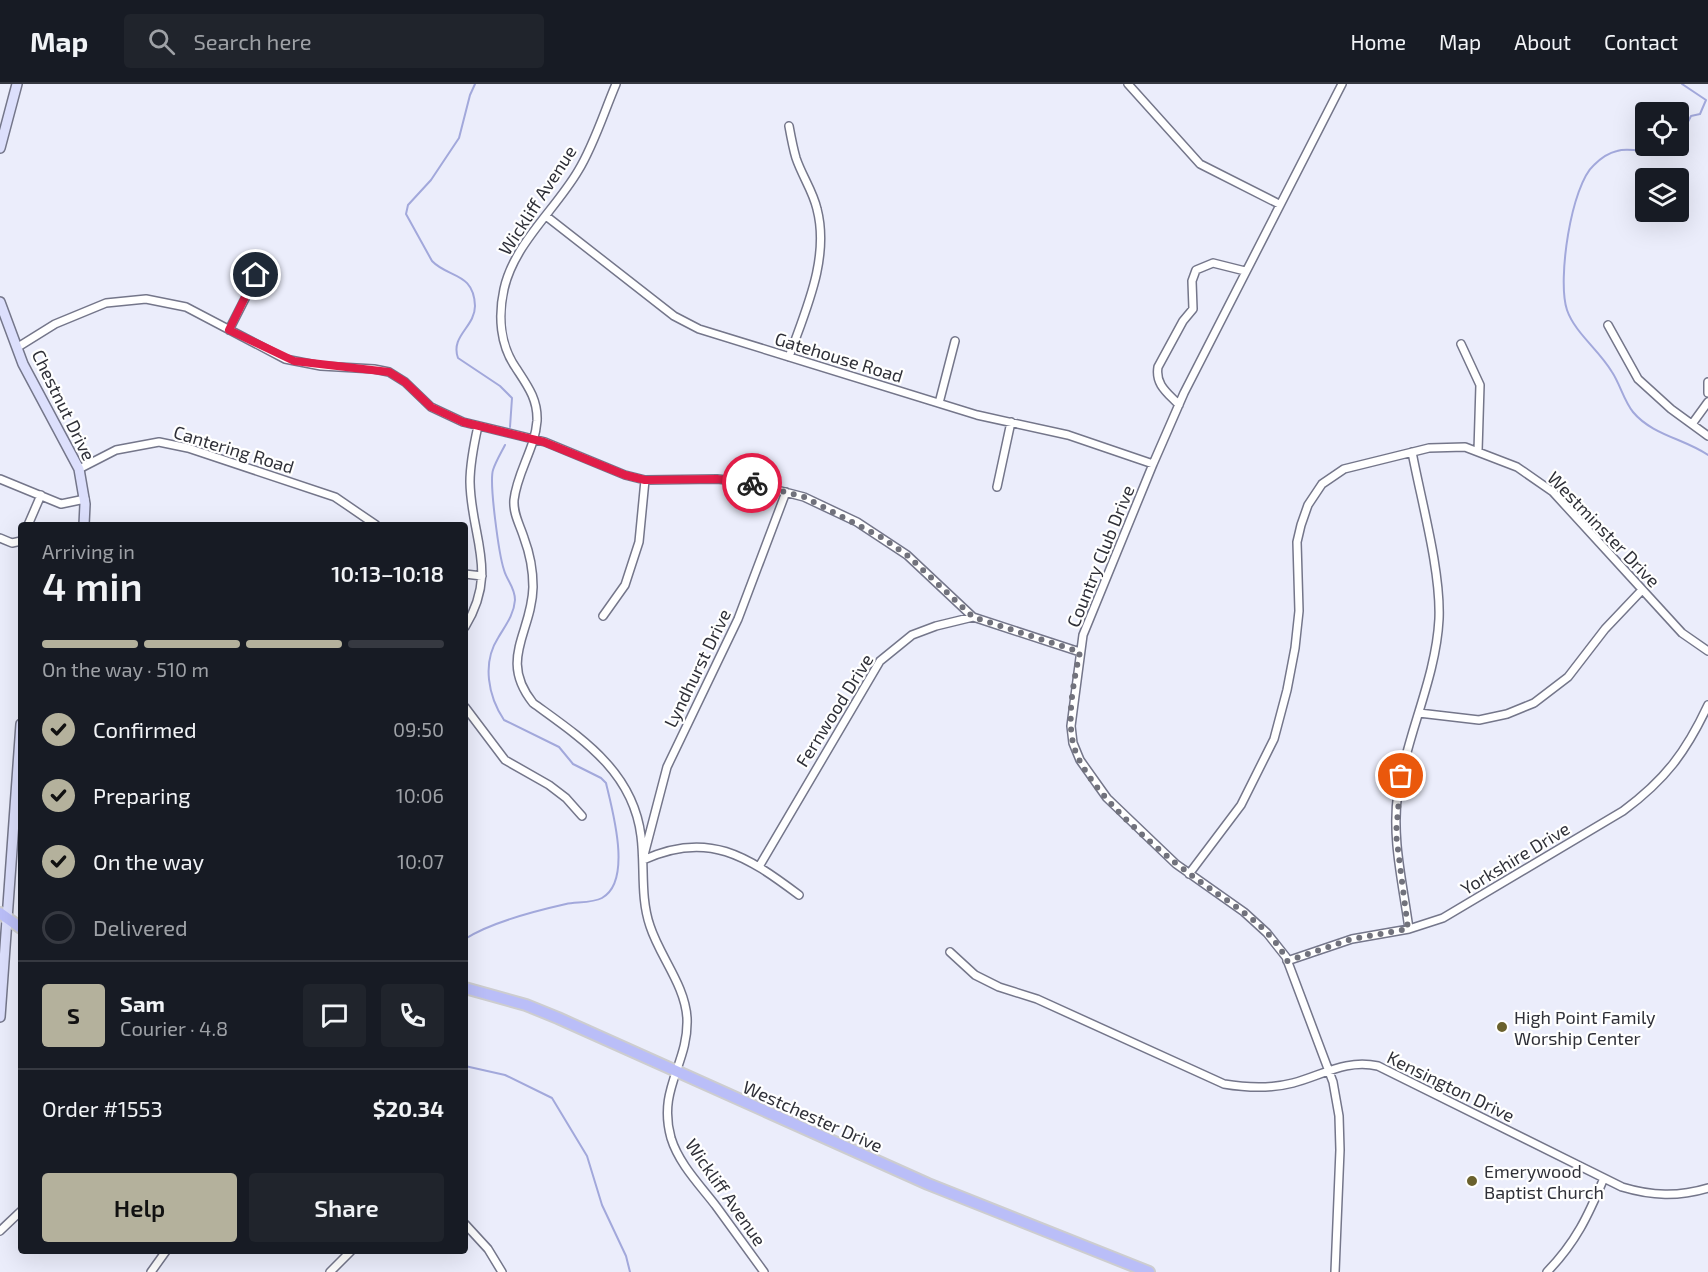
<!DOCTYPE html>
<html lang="en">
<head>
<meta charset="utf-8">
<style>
  body { margin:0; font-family:"Exo 2",sans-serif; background:#20242c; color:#f1f3f6; height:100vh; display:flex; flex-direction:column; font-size:22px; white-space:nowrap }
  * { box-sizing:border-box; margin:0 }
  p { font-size:20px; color:#9ea1a6 }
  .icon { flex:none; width:33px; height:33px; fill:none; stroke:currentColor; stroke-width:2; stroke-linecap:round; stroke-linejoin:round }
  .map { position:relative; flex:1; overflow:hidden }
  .side { position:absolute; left:18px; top:438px; width:450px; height:732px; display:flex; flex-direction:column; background:#171b24; border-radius:6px; box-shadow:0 6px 24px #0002 }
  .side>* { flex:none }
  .controls { position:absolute; left:1635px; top:18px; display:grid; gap:12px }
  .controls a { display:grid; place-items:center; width:54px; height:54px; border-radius:6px; background:#171b24; box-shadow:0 6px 24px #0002; font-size:30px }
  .pin { position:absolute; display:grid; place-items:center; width:51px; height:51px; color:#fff; margin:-26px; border:3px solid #fff; border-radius:50%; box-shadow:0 2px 6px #0007 }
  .courier { position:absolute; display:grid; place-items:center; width:60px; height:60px; margin:-30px; border:4px solid #e11d48; border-radius:50%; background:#fff; color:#222; box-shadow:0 2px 8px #0007 }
  .headline em { font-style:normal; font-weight:600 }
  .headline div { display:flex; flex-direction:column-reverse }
  .headline { display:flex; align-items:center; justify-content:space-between; height:102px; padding:0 24px }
  h1 { font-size:39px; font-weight:600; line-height:45px }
  .bar { display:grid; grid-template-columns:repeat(4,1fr); gap:9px 6px; align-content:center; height:72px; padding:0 24px }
  .bar i { height:8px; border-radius:4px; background:#363941 }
  .bar .current { background:#b4b19c }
  .bar p { grid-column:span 4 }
  .line { display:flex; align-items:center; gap:15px; padding:0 24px; border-top:2px solid #363941 }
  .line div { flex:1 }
  .round { display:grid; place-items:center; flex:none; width:63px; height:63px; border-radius:6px; background:#20242c }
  ol { padding:0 24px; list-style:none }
  li { display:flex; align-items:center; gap:18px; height:66px }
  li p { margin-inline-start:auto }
  li .icon { padding:6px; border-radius:50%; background:#b4b19c; color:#111; stroke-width:4 }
  li:last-child { color:#9ea1a6 }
  li i { width:33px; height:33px; border:3px solid #363941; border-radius:50% }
  .button { display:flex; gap:12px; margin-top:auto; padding:12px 24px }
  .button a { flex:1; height:69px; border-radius:6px; background:#b4b19c; color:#111; font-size:24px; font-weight:600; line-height:69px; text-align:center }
  .button a+a { background:#20242c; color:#f1f3f6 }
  header { display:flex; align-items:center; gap:36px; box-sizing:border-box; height:84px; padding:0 30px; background:#171b24; border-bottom:2px solid #363941 }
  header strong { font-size:28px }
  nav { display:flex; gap:33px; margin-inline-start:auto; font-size:21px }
  .search { width:420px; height:54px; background:#20242c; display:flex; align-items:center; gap:15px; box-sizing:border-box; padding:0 21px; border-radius:6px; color:#9ea1a6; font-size:22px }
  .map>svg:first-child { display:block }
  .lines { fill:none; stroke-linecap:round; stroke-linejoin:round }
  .stream { stroke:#a2a8db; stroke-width:2 }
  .street-casing { stroke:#74768a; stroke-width:10 }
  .secondary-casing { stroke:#74768a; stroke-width:12 }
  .primary-casing { stroke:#cdcdcf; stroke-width:14 }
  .street { stroke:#fff; stroke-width:7 }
  .secondary { stroke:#dcdffc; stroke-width:9 }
  .primary { stroke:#babef8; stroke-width:10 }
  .done { stroke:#71727c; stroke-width:6; stroke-dasharray:0 10.8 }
  .route { stroke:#e11d48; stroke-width:8 }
  .poi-dot { fill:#6a612d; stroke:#fff; stroke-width:2 }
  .labels { text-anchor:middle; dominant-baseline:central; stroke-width:4.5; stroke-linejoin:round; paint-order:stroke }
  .street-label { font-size:18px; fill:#2f3038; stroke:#fff }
  .poi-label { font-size:18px; fill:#2f3038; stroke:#fff; text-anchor:start }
</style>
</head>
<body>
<header>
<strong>Map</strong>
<div class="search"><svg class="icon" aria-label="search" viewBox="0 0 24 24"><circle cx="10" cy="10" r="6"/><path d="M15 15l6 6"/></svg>Search here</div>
<nav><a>Home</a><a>Map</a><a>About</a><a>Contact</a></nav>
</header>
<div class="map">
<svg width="1708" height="1188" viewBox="0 0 1708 1188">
  <rect width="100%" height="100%" fill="#ebedfb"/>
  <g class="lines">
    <path class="stream" d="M475 0 470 11 459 54 431 96 408 121 406 130 432 177C448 194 474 188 475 222 475 243 450 252 458 274L500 302 512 314 510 343
      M1678 57 1691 32 1700 30 1706 16 1682 0
      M1674 62C1660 76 1634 61 1617 67 1608 69 1600 75 1594 81 1571 101 1557 197 1567 226 1575 249 1599 266 1612 288 1620 300 1624 317 1633 328 1652 351 1685 355 1708 371
      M465 855C491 838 535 827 566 820 576 818 593 819 602 814 633 797 612 725 606 699L601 694 573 680 559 663 504 636C488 612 482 579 498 554 505 542 514 531 515 516 515 503 507 497 504 486 499 471 489 399 493 386 496 377 501 369 505 361
      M465 982 505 991 552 1014 587 1072 602 1121 626 1172 630 1188"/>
    <g class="street-casing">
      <path id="street" d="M616 0C604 28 594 61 578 87 555 126 514 160 504 205 498 232 500 261 516 284 527 301 538 315 537 337 535 365 517 388 514 416 513 430 520 441 524 454 530 470 533 487 533 503 532 549 498 575 533 619 581 654 633 687 641 752 645 782 640 813 650 842 660 873 685 901 687 934 689 980 657 1004 671 1054 679 1080 700 1101 716 1122 732 1144 748 1166 764 1188
        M1128 0 1200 80 1279 120
        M789 42C791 53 793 64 796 74 802 92 813 107 817 125 830 175 805 227 789 273
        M546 132 674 232 699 245 977 331 1068 351 1153 380
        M1608 241 1638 295 1671 325 1708 352
        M229 246 257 191
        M1461 260 1480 301 1478 367
        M18 263 55 240 106 219 146 215 186 223 285 275 321 282 374 285 389 288 405 298 431 323 463 338 545 358 625 391 645 396 717 395 746 398 804 413 857 438 907 471 973 533 1080 568
        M1708 298V309
        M939 319 955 257
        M1179 321C1168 309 1155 301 1158 283L1183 237 1193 225 1192 197 1196 186 1213 179 1245 187
        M1692 340 1708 318
        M79 385 116 366 159 358 188 364 335 413 376 441
        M0 395 61 420 85 415
        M997 403 1011 338
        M28 441 41 411
        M0 454 12 459 21 457
        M465 490 482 492
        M603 532 625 501 639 458 645 396
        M465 543C499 487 471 454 470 398 470 379 474 360 478 342
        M465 623 505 676 549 701 566 714 582 732
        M1419 629 1479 636 1507 630 1534 619 1568 593 1605 545 1642 506
        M644 771 667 683 738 535 786 408
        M643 776C708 746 747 772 799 811
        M760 781 880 577 912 551 936 542 973 533
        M1189 790 1241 721 1274 655 1287 606 1295 564 1299 527 1297 458 1301 441 1308 421 1322 400 1344 385 1429 364 1465 363 1517 383 1553 408 1682 549 1708 567
        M1409 845C1403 800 1391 753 1398 708 1407 650 1436 594 1439 535 1441 487 1421 416 1412 368
        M950 868 975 891 999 903 1037 915 1224 1000C1248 1004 1270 1005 1293 999 1323 991 1346 975 1378 982L1622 1103C1652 1112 1678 1113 1708 1104
        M1287 877 1352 855 1409 845 1443 834 1623 727C1665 696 1686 668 1708 621
        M465 1140 488 1165 502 1188
        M0 1147 21 1127
        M151 1188 166 1167
        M330 1188 351 1167
        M1335 1188 1340 1066 1339 1032 1333 998 1286 873 1267 849 1244 828 1176 780 1107 714 1080 676 1073 659 1071 642 1083 551 1153 380 1184 309 1342 0
        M1547 1188C1576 1158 1588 1132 1604 1094"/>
    </g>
    <g class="secondary-casing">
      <path id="secondary" d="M0 64 17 0
        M0 218 23 280 79 385 85 420 84 441
        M0 933 21 640"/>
    </g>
    <g class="primary-casing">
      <path id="primary" d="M0 829 21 844
        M465 904 526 921 558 934 928 1100 1149 1188"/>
    </g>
    <use href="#street" class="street"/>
    <use href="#secondary" class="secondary"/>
    <use href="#primary" class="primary"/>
  </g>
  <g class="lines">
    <path class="done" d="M752 399 804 413 881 453 907 471 973 533 1080 568C1074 595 1067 631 1073 659 1084 708 1171 778 1212 806 1238 824 1273 846 1287 877L1352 855 1408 845 1396 750 1401 692"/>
    <path class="route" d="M256 191 229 246 294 277 389 288 405 298 431 323 463 338 544 358 625 391 645 396 717 395 752 399"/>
  </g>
  <g class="poi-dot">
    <circle cx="1502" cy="943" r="6"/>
    <circle cx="1472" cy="1097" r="6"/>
  </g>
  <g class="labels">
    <g class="street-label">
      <text transform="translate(537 116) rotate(-57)">Wickliff Avenue</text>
      <text transform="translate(839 273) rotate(17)">Gatehouse Road</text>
      <text transform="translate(64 321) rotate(64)">Chestnut Drive</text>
      <text transform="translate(234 365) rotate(17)">Cantering Road</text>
      <text transform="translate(1604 445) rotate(46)">Westminster Drive</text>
      <text transform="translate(1100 472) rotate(-68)">Country Club Drive</text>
      <text transform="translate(697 584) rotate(-64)">Lyndhurst Drive</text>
      <text transform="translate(834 626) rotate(-58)">Fernwood Drive</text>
      <text transform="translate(1515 774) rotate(-31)">Yorkshire Drive</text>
      <text transform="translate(1451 1002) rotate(26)">Kensington Drive</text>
      <text transform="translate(813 1032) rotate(24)">Westchester Drive</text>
      <text transform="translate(726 1108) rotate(55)">Wickliff Avenue</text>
    </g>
    <g class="poi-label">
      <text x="1514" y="933">High Point Family<tspan x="1514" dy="21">Worship Center</tspan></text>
      <text x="1484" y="1087">Emerywood<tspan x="1484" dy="21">Baptist Church</tspan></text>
    </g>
  </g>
</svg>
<div class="controls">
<a><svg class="icon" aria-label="locate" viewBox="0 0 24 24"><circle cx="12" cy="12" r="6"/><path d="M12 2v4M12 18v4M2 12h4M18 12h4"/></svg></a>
<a><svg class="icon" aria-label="layers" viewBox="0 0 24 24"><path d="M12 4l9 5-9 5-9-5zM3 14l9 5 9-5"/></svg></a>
</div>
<div class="pin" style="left:1401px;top:692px;background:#ea580c"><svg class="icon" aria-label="bag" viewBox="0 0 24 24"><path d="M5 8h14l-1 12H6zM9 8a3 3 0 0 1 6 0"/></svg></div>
<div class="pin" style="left:256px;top:191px;background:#1f2937"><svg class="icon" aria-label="home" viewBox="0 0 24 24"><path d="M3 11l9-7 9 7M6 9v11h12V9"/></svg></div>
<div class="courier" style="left:752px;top:399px"><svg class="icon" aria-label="bike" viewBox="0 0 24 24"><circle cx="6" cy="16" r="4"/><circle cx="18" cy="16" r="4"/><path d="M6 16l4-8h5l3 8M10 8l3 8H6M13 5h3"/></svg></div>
<section class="side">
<div class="headline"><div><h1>4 min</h1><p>Arriving in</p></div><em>10:13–10:18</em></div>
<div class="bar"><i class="current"></i><i class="current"></i><i class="current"></i><i></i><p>On the way · 510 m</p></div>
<ol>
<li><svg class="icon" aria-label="check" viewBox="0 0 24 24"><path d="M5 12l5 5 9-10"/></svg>Confirmed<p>09:50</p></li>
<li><svg class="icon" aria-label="check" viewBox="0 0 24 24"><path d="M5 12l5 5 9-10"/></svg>Preparing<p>10:06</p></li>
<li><svg class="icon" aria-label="check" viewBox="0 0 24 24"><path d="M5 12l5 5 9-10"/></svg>On the way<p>10:07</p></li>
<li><i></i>Delivered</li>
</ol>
<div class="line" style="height:108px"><b class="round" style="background:#b4b19c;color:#111">S</b><div><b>Sam</b><p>Courier · 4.8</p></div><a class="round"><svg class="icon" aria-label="chat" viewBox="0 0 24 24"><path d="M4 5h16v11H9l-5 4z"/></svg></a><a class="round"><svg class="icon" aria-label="phone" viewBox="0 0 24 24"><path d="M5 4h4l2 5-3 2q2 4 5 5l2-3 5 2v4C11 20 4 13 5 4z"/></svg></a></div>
<div class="line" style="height:78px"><div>Order #1553</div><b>$20.34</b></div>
<div class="button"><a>Help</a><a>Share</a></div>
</section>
</div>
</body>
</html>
